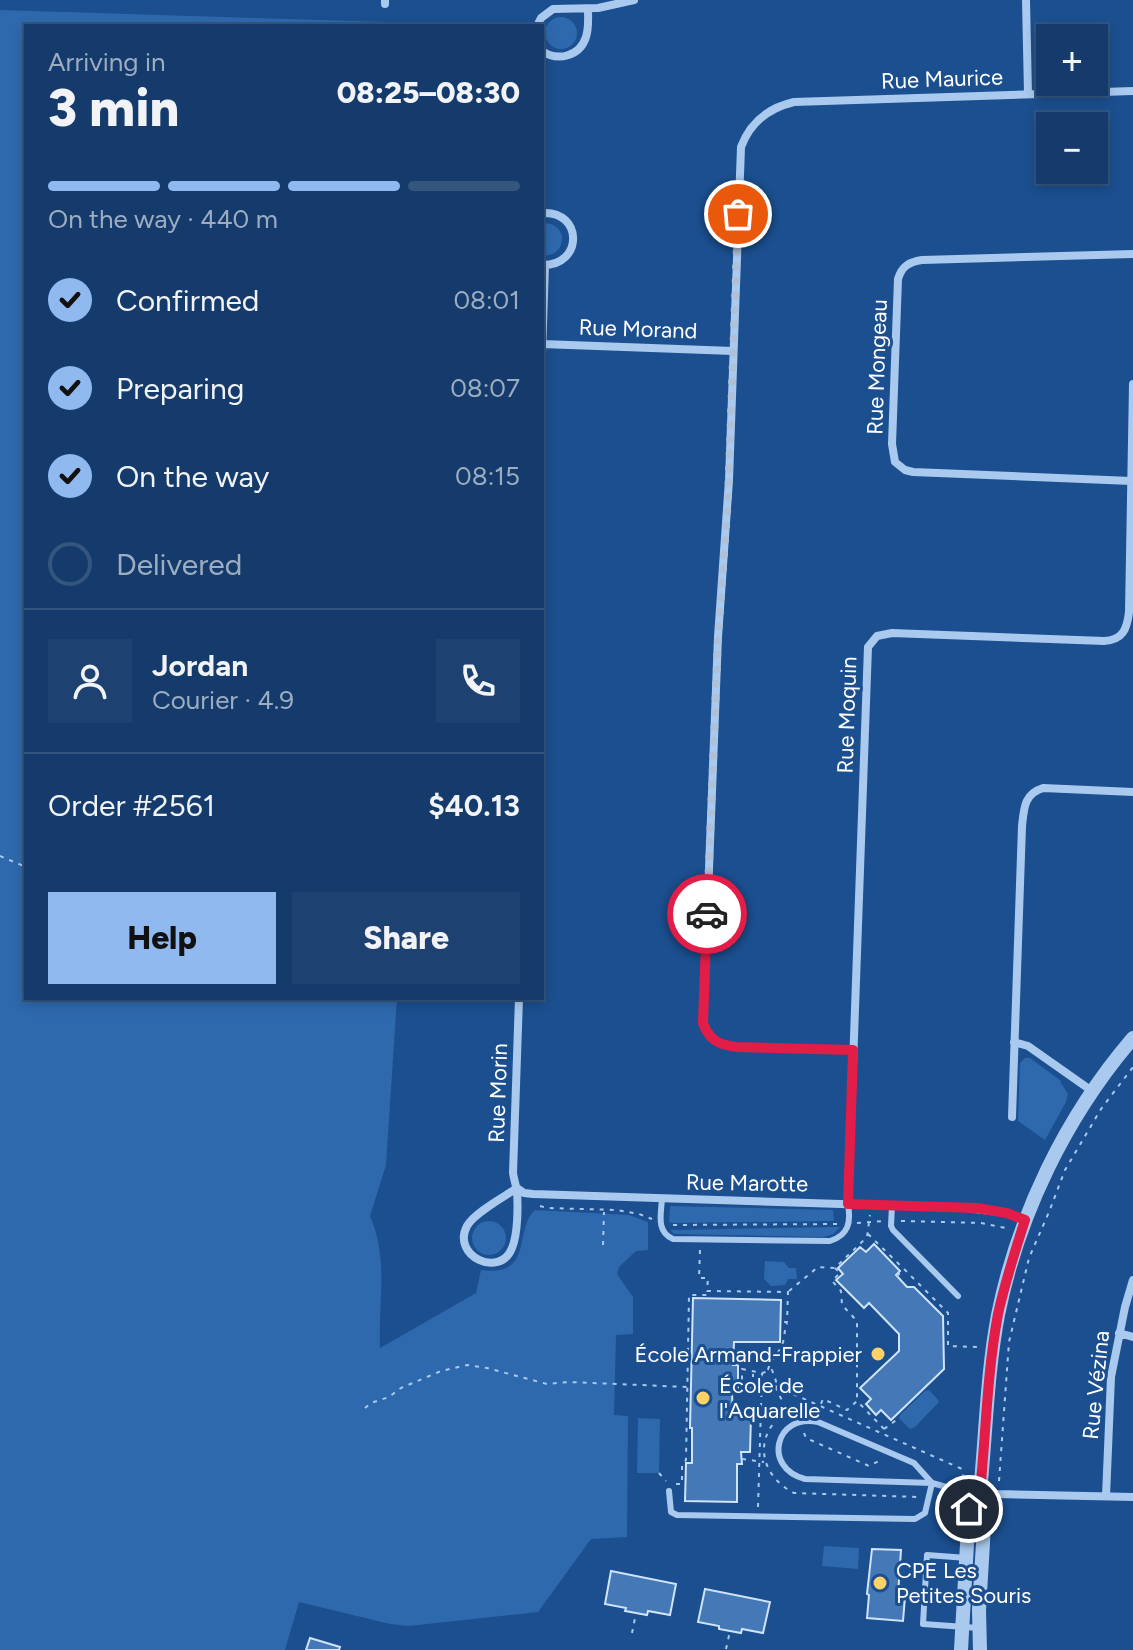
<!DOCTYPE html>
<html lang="en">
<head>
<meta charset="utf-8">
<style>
  body { margin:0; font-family:Figtree,sans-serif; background:#1d4271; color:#f1f3f6; height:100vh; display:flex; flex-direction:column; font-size:30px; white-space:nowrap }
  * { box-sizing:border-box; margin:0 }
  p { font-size:26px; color:#9dadc1 }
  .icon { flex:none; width:44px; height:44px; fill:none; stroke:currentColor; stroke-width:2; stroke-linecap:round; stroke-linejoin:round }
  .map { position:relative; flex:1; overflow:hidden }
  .panel { position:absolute; left:24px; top:24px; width:520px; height:976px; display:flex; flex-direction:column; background:#143b6b; border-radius:0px; box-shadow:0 4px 12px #0003,0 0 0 2px #33557e }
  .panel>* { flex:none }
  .fabs { position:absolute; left:1036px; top:24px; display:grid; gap:16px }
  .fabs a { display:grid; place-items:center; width:72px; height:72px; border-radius:0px; background:#143b6b; box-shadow:0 4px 12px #0003,0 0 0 2px #33557e; font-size:40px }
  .pin { position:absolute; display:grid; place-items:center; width:68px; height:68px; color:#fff; margin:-34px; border:4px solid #fff; border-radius:50%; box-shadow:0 2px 8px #0007 }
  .courier { position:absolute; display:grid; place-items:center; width:80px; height:80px; margin:-40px; border:6px solid #e11d48; border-radius:50%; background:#fff; color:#222; box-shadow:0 2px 10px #0007 }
  .headline em { font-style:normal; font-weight:800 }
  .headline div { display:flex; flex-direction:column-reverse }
  .headline { display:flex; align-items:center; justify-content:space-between; height:136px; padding:0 24px }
  h1 { font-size:52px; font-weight:800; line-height:60px }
  .bar { display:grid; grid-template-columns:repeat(4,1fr); gap:12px 8px; align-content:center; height:96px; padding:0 24px }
  .bar i { height:10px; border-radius:6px; background:#33557e }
  .bar .on { background:#90b9f0 }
  .bar p { grid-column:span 4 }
  .line { display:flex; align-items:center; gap:20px; padding:0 24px; border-top:2px solid #33557e }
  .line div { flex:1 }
  .round { display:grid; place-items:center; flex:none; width:84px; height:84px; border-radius:0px; background:#1d4271 }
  ol { padding:0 24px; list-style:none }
  li { display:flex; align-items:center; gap:24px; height:88px }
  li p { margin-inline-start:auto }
  li .icon { padding:8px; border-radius:50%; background:#90b9f0; color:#111; stroke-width:4 }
  li:last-child { color:#9dadc1 }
  li i { width:44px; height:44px; border:4px solid #33557e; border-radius:50% }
  .primary-button { display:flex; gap:16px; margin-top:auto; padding:16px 24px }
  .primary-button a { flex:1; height:92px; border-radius:0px; background:#90b9f0; color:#111; font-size:32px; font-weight:800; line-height:92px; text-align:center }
  .primary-button a+a { background:#1d4271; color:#f1f3f6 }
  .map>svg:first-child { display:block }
  .green { fill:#2e69ad }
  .building { fill:#4478b7; stroke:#cfe3fa; stroke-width:2 }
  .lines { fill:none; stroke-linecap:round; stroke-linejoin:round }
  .path { stroke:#a9c9ee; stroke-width:2; stroke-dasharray:4 6; stroke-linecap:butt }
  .service { stroke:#a9c9ee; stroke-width:6 }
  .minor { stroke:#a9c9ee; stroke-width:8 }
  .tertiary { stroke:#a9c9ee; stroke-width:14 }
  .done { stroke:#afc1d8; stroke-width:8; stroke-dasharray:0 14.4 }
  .route { stroke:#e11d48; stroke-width:10 }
  .poi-dot { fill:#ffd166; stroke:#1b4f8f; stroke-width:3 }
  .labels { text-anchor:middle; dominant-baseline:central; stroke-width:6; stroke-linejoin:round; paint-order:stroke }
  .street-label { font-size:22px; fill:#fff; stroke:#1b4f8f }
  .poi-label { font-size:22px; fill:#fff; stroke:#1b4f8f; text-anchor:start }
</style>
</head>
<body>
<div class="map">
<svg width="1133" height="1650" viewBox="0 0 1133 1650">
  <rect width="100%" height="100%" fill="#1b4f8f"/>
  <path class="green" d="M0 10 419 23V26H26V998H397L386 1165 370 1216C389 1261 378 1301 380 1348L476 1293 481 1270C535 1277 513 1229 535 1210L629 1215 648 1222V1250L636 1251 619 1267 617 1274 633 1297V1334L616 1335 614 1415 628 1416 627 1537 591 1539 538 1612 409 1626 390 1624 299 1602 285 1650H0Z
    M545 33a16 16 0 1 1 32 0a16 16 0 1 1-32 0Z
    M542 224C552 222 558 227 562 235 563 248 555 257 542 255Z
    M1025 1058H1030L1061 1081V1083L1068 1094 1066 1102 1045 1140 1018 1121 1020 1063Z
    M670 1206 833 1210 834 1221 673 1223 669 1222Z
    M472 1238a17 17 0 1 1 34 0a17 17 0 1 1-34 0Z
    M835 1227H840L833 1234 824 1237 674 1234 670 1230Z
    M765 1261 784 1262 789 1268H796L797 1279H788L785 1285 771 1286 764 1279Z
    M929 1390 939 1401 938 1403 915 1427 910 1429 899 1418 901 1414 925 1391Z
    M638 1418 660 1419 659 1473H637Z
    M824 1546 859 1548 858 1569 822 1566Z"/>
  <path class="building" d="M874 1244 900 1271 896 1275 907 1287H914L943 1316 944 1369 891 1420 881 1410 876 1415 866 1404 871 1399 860 1388 899 1351V1334L869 1303 864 1308 836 1280 843 1274 838 1268 860 1247 866 1252Z
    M693 1298 781 1300 780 1342H734L733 1365H738V1393H732L733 1416H751L750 1452H741L742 1464H737V1502L685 1501 686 1463H692V1428H690Z
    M872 1549 901 1550 898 1596 905 1597 903 1621 867 1618 869 1595 867 1594Z
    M611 1571 676 1584 670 1615 648 1611 647 1615 625 1611 626 1608 605 1604Z
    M705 1589 770 1602 763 1633 742 1629 741 1633 719 1629V1626L698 1622Z
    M310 1638 340 1647 339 1650H306Z"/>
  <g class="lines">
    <path class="path" d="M384 26V17
      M0 856 26 867
      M540 1206 547 1208 617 1210 639 1214 652 1219
      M901 1221 981 1223 1006 1228
      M857 1223 883 1221
      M673 1225 839 1224
      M868 1234 903 1268
      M603 1245 604 1212
      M700 1250 699 1278H708L707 1291 788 1292 787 1322H781
      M835 1268 840 1273 832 1281 841 1291 842 1305 857 1321V1401
      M897 1276 904 1269 948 1313V1346L977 1347
      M789 1291 818 1267 835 1268 867 1237 870 1215
      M742 1369 762 1373 772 1370 776 1381 775 1386 770 1389 742 1388Z
      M768 1370C770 1359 778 1355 782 1345 785 1338 784 1330 787 1323
      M775 1386 962 1469 963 1475
      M753 1387V1374
      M775 1387 787 1410
      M365 1408 371 1403 389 1397 401 1388 441 1371 467 1365 487 1368 547 1384 569 1382 687 1387
      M884 1429 857 1401 847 1410 823 1399 820 1406C762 1402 742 1466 794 1493L919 1497
      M884 1429 899 1418
      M804 1433 806 1438 869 1466 879 1461
      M742 1459 764 1462
      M659 1473 666 1481
      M999 1481 1009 1342 1029 1258 1049 1212 1065 1170 1101 1109 1133 1067
      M676 1484H682V1464L686 1460 689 1295H707V1291
      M939 1500 949 1501 956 1505
      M758 1507 762 1373
      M898 1593 916 1595
      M632 1633 636 1613
      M726 1649 730 1631"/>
    <path class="service" d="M662 1199C661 1214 656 1232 673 1239L830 1241C849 1235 851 1222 848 1204
      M892 1205 891 1226 893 1230 958 1296
      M932 1483 914 1463 818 1422C775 1413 762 1468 805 1479L932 1483 950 1488 980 1492
      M669 1491 671 1512 677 1515 915 1519 925 1513 932 1483
      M967 1558 927 1555 923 1624 979 1628"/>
    <path class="minor" d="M1026 0 1028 94
      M385 4V0
      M537 26 541 18 553 9 598 8 634 0
      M542 51C558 62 580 56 586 37 589 28 588 18 588 9
      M542 213C583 210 584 266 542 265
      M542 344 733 351
      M542 354 545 266
      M1131 481 913 472 905 470 895 462 892 444 898 279C902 266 909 262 922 260L1133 254
      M1014 1042 1028 1046 1092 1091
      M853 1050 737 1047C719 1045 709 1040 703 1023L718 637 729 480 741 147C750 123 768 108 794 102L1133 91
      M1012 1117 1022 826C1024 808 1024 794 1043 788L1133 792
      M517 1188 524 1193 533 1194 966 1208 1007 1213 1025 1220
      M517 1188C504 1197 474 1213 467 1226 451 1256 500 1279 512 1248 518 1234 518 1206 517 1191 516 1185 514 1180 513 1173L519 998
      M848 1204 868 647 877 636 892 633 1104 641C1123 640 1127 629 1129 612L1133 384
      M1119 1333 1133 1337
      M980 1492 997 1494 1133 1497
      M1106 1496 1111 1377 1125 1307 1133 1280"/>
    <path class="tertiary" d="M961 1650 969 1509 980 1492
      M980 1650 979 1610 985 1509 980 1492C986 1433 987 1373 998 1315 1018 1215 1066 1116 1133 1038"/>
  </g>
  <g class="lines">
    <path class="done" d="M707 914 718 637 728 500 738 214"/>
    <path class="route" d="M707 914 703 1023C709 1040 719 1045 737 1047L853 1050 848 1204 976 1208 1007 1213 1025 1220C1015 1251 1005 1282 998 1314 987 1373 986 1433 980 1492L969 1509"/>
  </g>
  <g class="poi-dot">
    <circle cx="878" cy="1354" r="8"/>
    <circle cx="703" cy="1398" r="8"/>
    <circle cx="880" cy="1583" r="8"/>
  </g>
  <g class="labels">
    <g class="street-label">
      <text transform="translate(942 79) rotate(-2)">Rue Maurice</text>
      <text transform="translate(638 329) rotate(2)">Rue Morand</text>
      <text transform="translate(877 367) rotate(-88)">Rue Mongeau</text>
      <text transform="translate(847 715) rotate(-88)">Rue Moquin</text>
      <text transform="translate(498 1093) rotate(-88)">Rue Morin</text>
      <text transform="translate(747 1183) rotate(1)">Rue Marotte</text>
      <text transform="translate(1096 1385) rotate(-84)">Rue Vézina</text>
    </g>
    <g class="poi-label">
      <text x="862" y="1354" text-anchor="end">École Armand-Frappier</text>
      <text x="719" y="1385">École de<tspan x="719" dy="25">l'Aquarelle</tspan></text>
      <text x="896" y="1570">CPE Les<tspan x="896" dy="25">Petites Souris</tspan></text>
    </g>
  </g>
</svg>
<div class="fabs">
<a>+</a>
<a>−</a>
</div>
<div class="pin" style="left:738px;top:214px;background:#ea580c"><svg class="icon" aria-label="bag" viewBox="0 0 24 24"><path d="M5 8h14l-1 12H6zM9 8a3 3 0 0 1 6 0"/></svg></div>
<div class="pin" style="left:969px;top:1509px;background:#1f2937"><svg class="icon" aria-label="home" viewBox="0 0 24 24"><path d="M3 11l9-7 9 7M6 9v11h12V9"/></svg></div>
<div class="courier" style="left:707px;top:914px"><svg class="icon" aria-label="car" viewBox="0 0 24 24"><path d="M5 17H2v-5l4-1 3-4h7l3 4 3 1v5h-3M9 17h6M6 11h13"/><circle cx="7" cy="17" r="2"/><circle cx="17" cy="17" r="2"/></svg></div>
<section class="panel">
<div class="headline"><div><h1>3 min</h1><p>Arriving in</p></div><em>08:25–08:30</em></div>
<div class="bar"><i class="on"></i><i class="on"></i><i class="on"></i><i></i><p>On the way · 440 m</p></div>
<ol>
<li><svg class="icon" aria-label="check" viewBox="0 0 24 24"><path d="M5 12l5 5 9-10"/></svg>Confirmed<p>08:01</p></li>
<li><svg class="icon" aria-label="check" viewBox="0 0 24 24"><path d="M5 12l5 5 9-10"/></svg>Preparing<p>08:07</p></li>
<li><svg class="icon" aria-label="check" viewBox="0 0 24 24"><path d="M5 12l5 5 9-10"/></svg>On the way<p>08:15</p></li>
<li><i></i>Delivered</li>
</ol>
<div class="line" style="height:144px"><a class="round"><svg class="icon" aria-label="person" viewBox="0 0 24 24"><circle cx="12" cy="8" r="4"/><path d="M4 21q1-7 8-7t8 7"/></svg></a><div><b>Jordan</b><p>Courier · 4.9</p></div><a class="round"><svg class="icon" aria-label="phone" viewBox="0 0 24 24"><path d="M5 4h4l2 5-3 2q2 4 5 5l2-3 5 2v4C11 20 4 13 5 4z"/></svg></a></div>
<div class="line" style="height:104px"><div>Order #2561</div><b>$40.13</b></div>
<div class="primary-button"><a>Help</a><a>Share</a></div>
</section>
</div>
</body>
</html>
